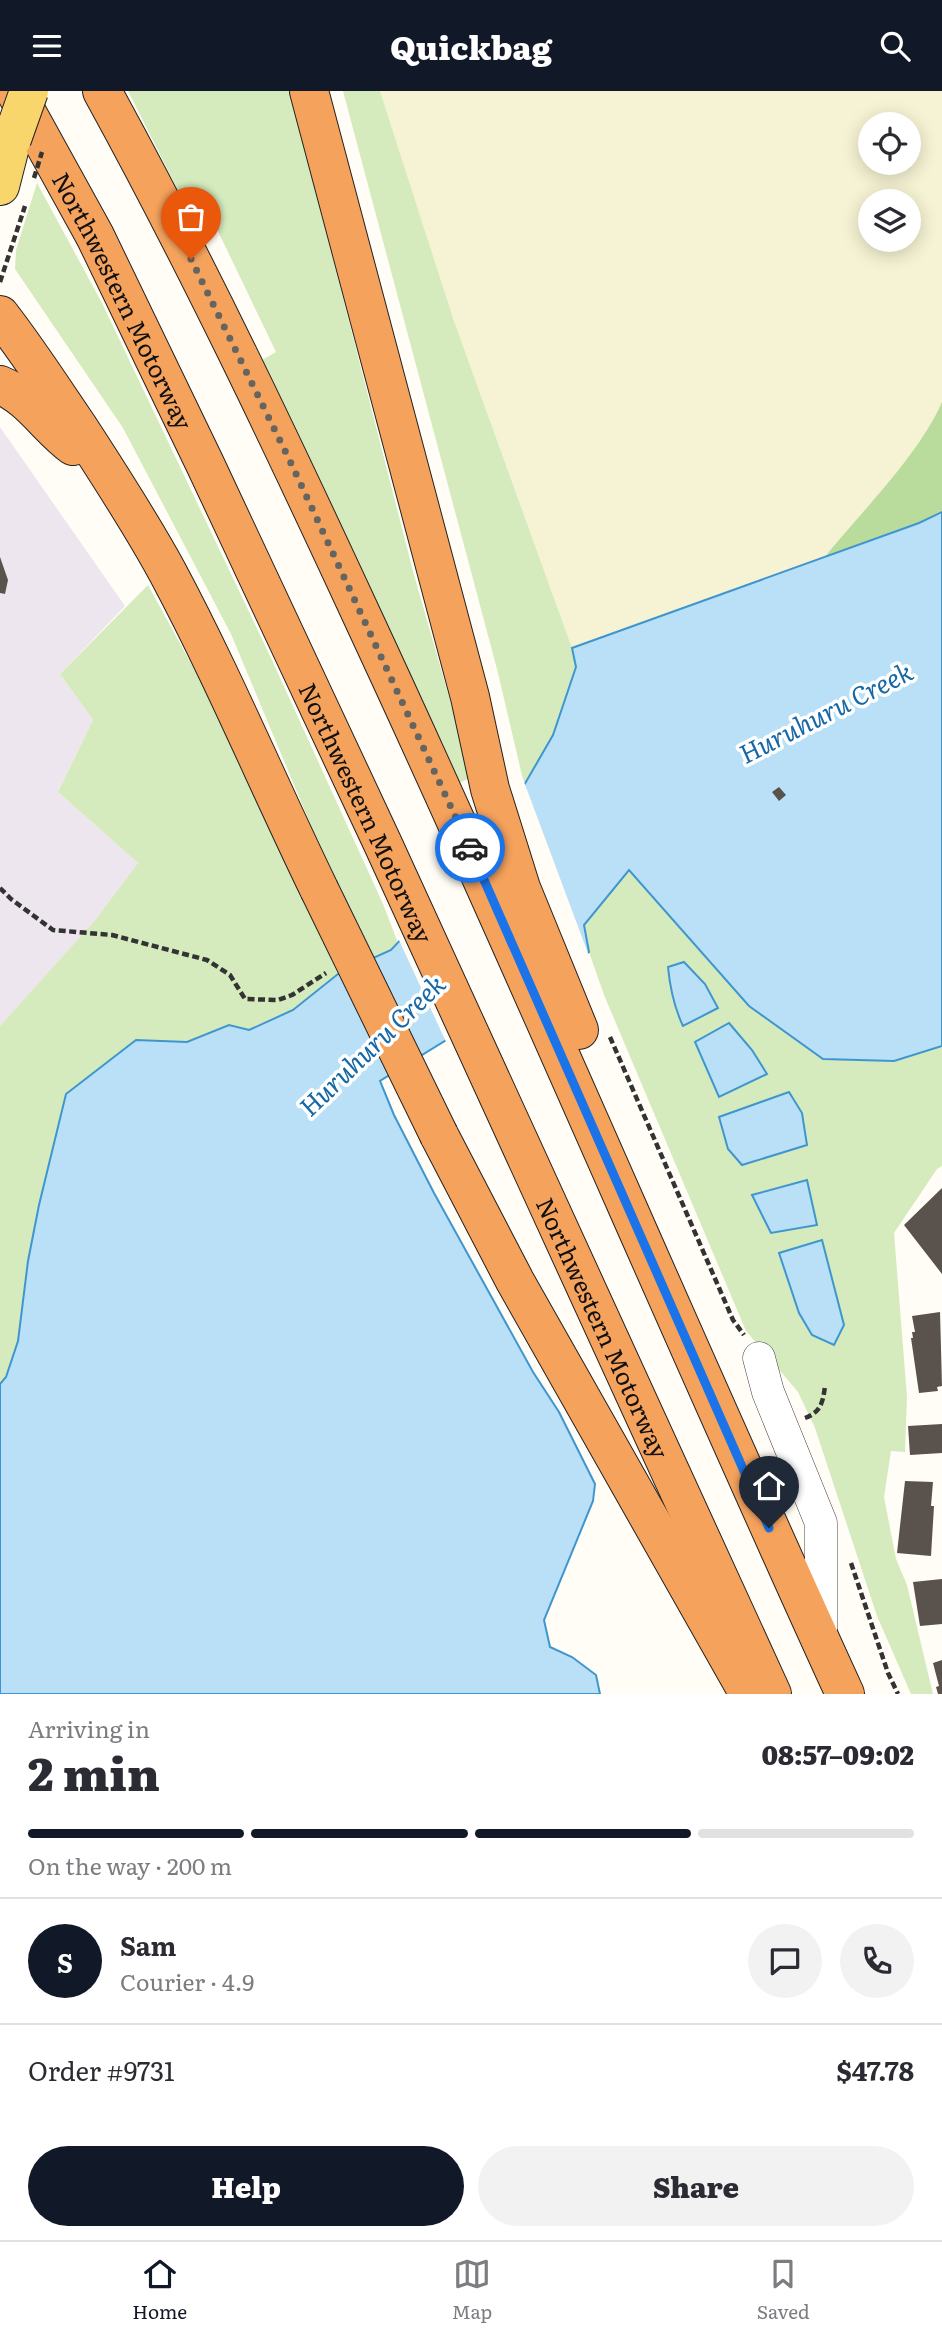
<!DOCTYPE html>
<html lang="en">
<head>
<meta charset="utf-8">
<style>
  body { margin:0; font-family:Literata,serif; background:#f2f2f3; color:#2b2b33; height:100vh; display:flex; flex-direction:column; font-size:26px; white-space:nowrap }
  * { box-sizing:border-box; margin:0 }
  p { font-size:23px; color:#7c7c81 }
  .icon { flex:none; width:38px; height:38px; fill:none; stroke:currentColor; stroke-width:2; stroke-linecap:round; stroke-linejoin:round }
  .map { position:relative; height:1603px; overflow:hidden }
  .details { display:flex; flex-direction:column; background:#fff; flex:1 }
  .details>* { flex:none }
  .buttons { position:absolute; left:858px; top:21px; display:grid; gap:14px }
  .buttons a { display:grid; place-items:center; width:63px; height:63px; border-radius:50%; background:#fff; box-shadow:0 4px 18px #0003; font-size:35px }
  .pin { position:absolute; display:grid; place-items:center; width:60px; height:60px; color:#fff; margin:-72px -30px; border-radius:50% 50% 50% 0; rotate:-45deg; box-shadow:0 0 7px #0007 }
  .pin .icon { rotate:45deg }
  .courier { position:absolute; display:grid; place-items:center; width:70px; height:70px; margin:-35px; border:5px solid #1a73e8; border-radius:50%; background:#fff; color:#222; box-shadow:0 2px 9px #0007 }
  .head em { font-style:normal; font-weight:800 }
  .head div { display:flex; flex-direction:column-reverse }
  .head { display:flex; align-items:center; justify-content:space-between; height:119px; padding:0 28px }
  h1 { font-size:46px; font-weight:800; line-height:52px }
  .bar { display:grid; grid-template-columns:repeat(4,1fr); gap:10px 7px; align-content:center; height:84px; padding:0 28px }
  .bar i { height:9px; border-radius:5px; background:#e1e1e2 }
  .bar .selected { background:#111827 }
  .bar p { grid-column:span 4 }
  .line { display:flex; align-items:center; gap:18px; padding:0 28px; border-top:2px solid #e1e1e2 }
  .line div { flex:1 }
  .round { display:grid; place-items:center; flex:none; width:74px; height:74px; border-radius:37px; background:#f2f2f3 }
  .button { display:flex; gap:14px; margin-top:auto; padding:14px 28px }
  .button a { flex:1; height:80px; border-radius:42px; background:#111827; color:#fff; font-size:28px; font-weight:800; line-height:80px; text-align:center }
  .button a+a { background:#f2f2f3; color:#2b2b33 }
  header { display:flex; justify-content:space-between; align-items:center; height:91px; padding:0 28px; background:#111827; color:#fff; font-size:32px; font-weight:800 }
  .dock { display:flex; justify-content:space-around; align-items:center; height:98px; border-top:2px solid #e1e1e2; background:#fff; font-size:19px; color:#7c7c81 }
  .dock a { display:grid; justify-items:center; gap:4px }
  .dock .selected { color:#111827 }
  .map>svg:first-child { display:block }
  .industrial { fill:#eee6ef }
  .farmland { fill:#f6f3d4; fill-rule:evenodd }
  .green { fill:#d5ebbd; fill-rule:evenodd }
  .forest { fill:#b9dc9c }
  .water { fill:#b9e0f7; stroke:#3f96cf; stroke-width:2 }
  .pier { fill:#fffdf5 }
  .building { fill:#5a524d }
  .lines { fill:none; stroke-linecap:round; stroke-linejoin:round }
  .minor-casing { stroke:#444; stroke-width:33 }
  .major-casing { stroke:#222; stroke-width:40 }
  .highway-casing { stroke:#222; stroke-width:40 }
  .path { stroke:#333; stroke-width:4.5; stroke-dasharray:7 3.5; stroke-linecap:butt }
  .minor { stroke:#fff; stroke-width:32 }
  .major { stroke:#f9d66b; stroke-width:38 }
  .highway { stroke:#f5a25d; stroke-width:38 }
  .major-bridge-casing { stroke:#222; stroke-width:40; stroke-linecap:butt }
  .highway-bridge-casing { stroke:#222; stroke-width:40; stroke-linecap:butt }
  .path-bridge { stroke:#333; stroke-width:4.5; stroke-dasharray:7 3.5; stroke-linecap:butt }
  .major-bridge { stroke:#f9d66b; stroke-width:38 }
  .highway-bridge { stroke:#f5a25d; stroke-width:38 }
  .done { stroke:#646461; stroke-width:7; stroke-dasharray:0 12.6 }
  .route { stroke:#1a73e8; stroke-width:9 }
  .labels { text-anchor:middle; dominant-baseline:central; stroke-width:7; stroke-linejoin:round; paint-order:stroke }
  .street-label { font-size:24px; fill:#111; stroke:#fff }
  .water-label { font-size:26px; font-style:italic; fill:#1768a6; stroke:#fff }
</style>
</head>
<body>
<header><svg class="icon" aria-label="menu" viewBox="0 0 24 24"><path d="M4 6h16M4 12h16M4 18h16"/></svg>Quickbag<svg class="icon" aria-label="search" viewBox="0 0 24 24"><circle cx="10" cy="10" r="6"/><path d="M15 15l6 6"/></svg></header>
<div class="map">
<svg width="942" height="1603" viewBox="0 0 942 1603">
  <rect width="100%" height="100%" fill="#fffdf5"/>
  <path class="industrial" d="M0 336 125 515 60 583 93 629 58 701 138 772 95 829 0 935Z"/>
  <path class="farmland" d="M380 0H942V421L919 432 572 557 454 230ZM870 33H908V72H870ZM870 110H908V149H870Z"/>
  <path class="green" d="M128 0H290L414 484 472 686 459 692 262 269 276 261 204 111 188 119Z
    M343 0H380L454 230 572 557 919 432 942 421 524 693 498 582Z
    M37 92 102 212 271 567 383 813 398 852 391 859 370 869 335 792 231 543 123 337 15 178 16 159Z
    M148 494 216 618 338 883 335 936 0 1603V935L95 829 138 772 58 701 93 629 60 583Z
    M942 606V1075L937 1078 894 1142 907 1306 905 1361 891 1360 884 1406 896 1468 907 1494 933 1603H911L877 1525 815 1337 798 1301 746 1240 604 904 589 861 584 834 629 779ZM822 1150 844 1234 799 1222 779 1162Z"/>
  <path class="forest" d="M942 311V421L919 432 824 467C861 421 919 364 942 311Z"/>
  <path class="water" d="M942 421V955L894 970 823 968 749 915 629 779 584 834 589 861 380 990 394 1024 434 1102 533 1281 559 1321 595 1393 593 1410 544 1529 550 1556 572 1566 596 1584 600 1603H0V1293L6 1286 18 1250 28 1170 39 1114 66 1003 136 949 187 951 229 934 249 939 293 919 338 883 391 859 489 755 553 644 576 576 572 557 919 432Z
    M684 871 705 893 718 917 683 935C674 916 670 897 668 876Z
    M729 932 752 959 767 983 719 1006 695 951Z
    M789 1001 802 1022 807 1054 742 1074 728 1058 719 1026Z
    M807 1089 817 1134 771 1142 752 1104Z
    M822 1149 844 1234 834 1254 812 1244 799 1222 779 1162Z"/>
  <path class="pier" d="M523 688 589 865 447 953 398 847 486 752Z"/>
  <path class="building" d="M0 466 8 489 5 503 0 502Z
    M779 696 786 704 779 710 772 701Z
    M942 1097V1183L904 1134Z
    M940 1221 942 1295 937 1296 938 1300 919 1302 911 1247H913L912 1241H915L912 1225Z
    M942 1333V1362L910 1364 908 1335Z
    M905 1390 933 1391 931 1415H934L931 1465 897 1462Z
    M942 1488V1533L920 1535 913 1491Z
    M942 1569V1603H938L936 1596 939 1595 933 1572Z"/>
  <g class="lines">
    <g class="minor-casing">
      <path id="minor" d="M759 1267 768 1301 821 1432V1546"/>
    </g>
    <g class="major-casing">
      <path id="major" d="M0 95 12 48"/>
    </g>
    <g class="highway-casing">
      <g id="highway">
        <path id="s1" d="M15 0 95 145 205 373 382 751 772 1603"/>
        <path d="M102 0C196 171 280 348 362 525 528 882 681 1245 845 1603"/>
        <path d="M309 0 470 606 490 698 521 797 579 939"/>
        <path d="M0 224C28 260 53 299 79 337 110 385 141 432 168 482 223 585 268 693 319 798"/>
        <path d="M0 294C30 306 48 337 73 355"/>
        <path d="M439 1044 515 1190 746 1598"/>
      </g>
    </g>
    <path class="path" d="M0 191 25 115
      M0 797 11 808 53 839 112 844 207 869 230 884 245 908 278 909 292 904 326 882
      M610 946 733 1229 744 1244
      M805 1327C821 1321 823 1311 825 1295
      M851 1472 888 1582 898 1603"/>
    <use href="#minor" class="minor"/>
    <use href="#major" class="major"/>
    <use href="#highway" class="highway"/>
    <g class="major-bridge-casing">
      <path id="major-bridge" d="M12 48 29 0"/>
    </g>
    <g class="highway-bridge-casing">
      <path id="highway-bridge" d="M319 798 439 1044"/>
    </g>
    <path class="path-bridge" d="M34 87 42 61"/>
    <use href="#major-bridge" class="major-bridge"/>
    <use href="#highway-bridge" class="highway-bridge"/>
  </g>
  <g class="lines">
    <path class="done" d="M191 168 290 370 470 757"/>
    <path class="route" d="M470 757 769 1437"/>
  </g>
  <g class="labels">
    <g class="street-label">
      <text stroke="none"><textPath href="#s1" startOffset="236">Northwestern Motorway</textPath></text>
      <text stroke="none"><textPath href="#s1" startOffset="803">Northwestern Motorway</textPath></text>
      <text stroke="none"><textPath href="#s1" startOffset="1370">Northwestern Motorway</textPath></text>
    </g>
    <g class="water-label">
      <text transform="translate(825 620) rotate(-27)">Huruhuru Creek</text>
      <text transform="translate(371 953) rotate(-44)">Huruhuru Creek</text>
    </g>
  </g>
</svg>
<div class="buttons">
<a><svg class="icon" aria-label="locate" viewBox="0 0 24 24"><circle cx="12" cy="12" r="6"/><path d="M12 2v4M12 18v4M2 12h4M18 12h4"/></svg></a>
<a><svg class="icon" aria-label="layers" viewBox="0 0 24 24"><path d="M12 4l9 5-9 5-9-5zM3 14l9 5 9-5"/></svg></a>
</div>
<div class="pin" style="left:191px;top:168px;background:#ea580c"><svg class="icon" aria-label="bag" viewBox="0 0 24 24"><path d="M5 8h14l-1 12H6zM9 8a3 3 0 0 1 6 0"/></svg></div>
<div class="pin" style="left:769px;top:1437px;background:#1f2937"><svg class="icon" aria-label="home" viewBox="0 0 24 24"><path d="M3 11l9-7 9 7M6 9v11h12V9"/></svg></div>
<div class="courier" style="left:470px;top:757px"><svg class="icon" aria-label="car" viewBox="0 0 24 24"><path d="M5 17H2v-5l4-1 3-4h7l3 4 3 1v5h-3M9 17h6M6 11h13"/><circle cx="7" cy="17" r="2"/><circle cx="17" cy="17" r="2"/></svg></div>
</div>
<section class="details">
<div class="head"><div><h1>2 min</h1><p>Arriving in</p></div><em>08:57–09:02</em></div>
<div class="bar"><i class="selected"></i><i class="selected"></i><i class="selected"></i><i></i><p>On the way · 200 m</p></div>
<div class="line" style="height:126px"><b class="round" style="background:#111827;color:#fff">S</b><div><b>Sam</b><p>Courier · 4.9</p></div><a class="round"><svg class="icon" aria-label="chat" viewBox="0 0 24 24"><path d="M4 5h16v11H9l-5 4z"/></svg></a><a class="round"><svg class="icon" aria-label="phone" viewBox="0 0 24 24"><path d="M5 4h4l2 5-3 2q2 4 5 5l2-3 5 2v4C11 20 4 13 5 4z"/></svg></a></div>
<div class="line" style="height:91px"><div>Order #9731</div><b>$47.78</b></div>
<div class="button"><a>Help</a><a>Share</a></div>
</section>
<nav class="dock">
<a class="selected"><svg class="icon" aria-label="home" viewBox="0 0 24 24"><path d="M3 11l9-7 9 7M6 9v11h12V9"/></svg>Home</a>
<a><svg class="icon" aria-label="map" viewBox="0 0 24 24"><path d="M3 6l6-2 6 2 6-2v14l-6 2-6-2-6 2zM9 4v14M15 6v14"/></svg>Map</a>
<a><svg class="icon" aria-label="saved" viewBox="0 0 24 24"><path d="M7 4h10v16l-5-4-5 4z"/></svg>Saved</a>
</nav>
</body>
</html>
